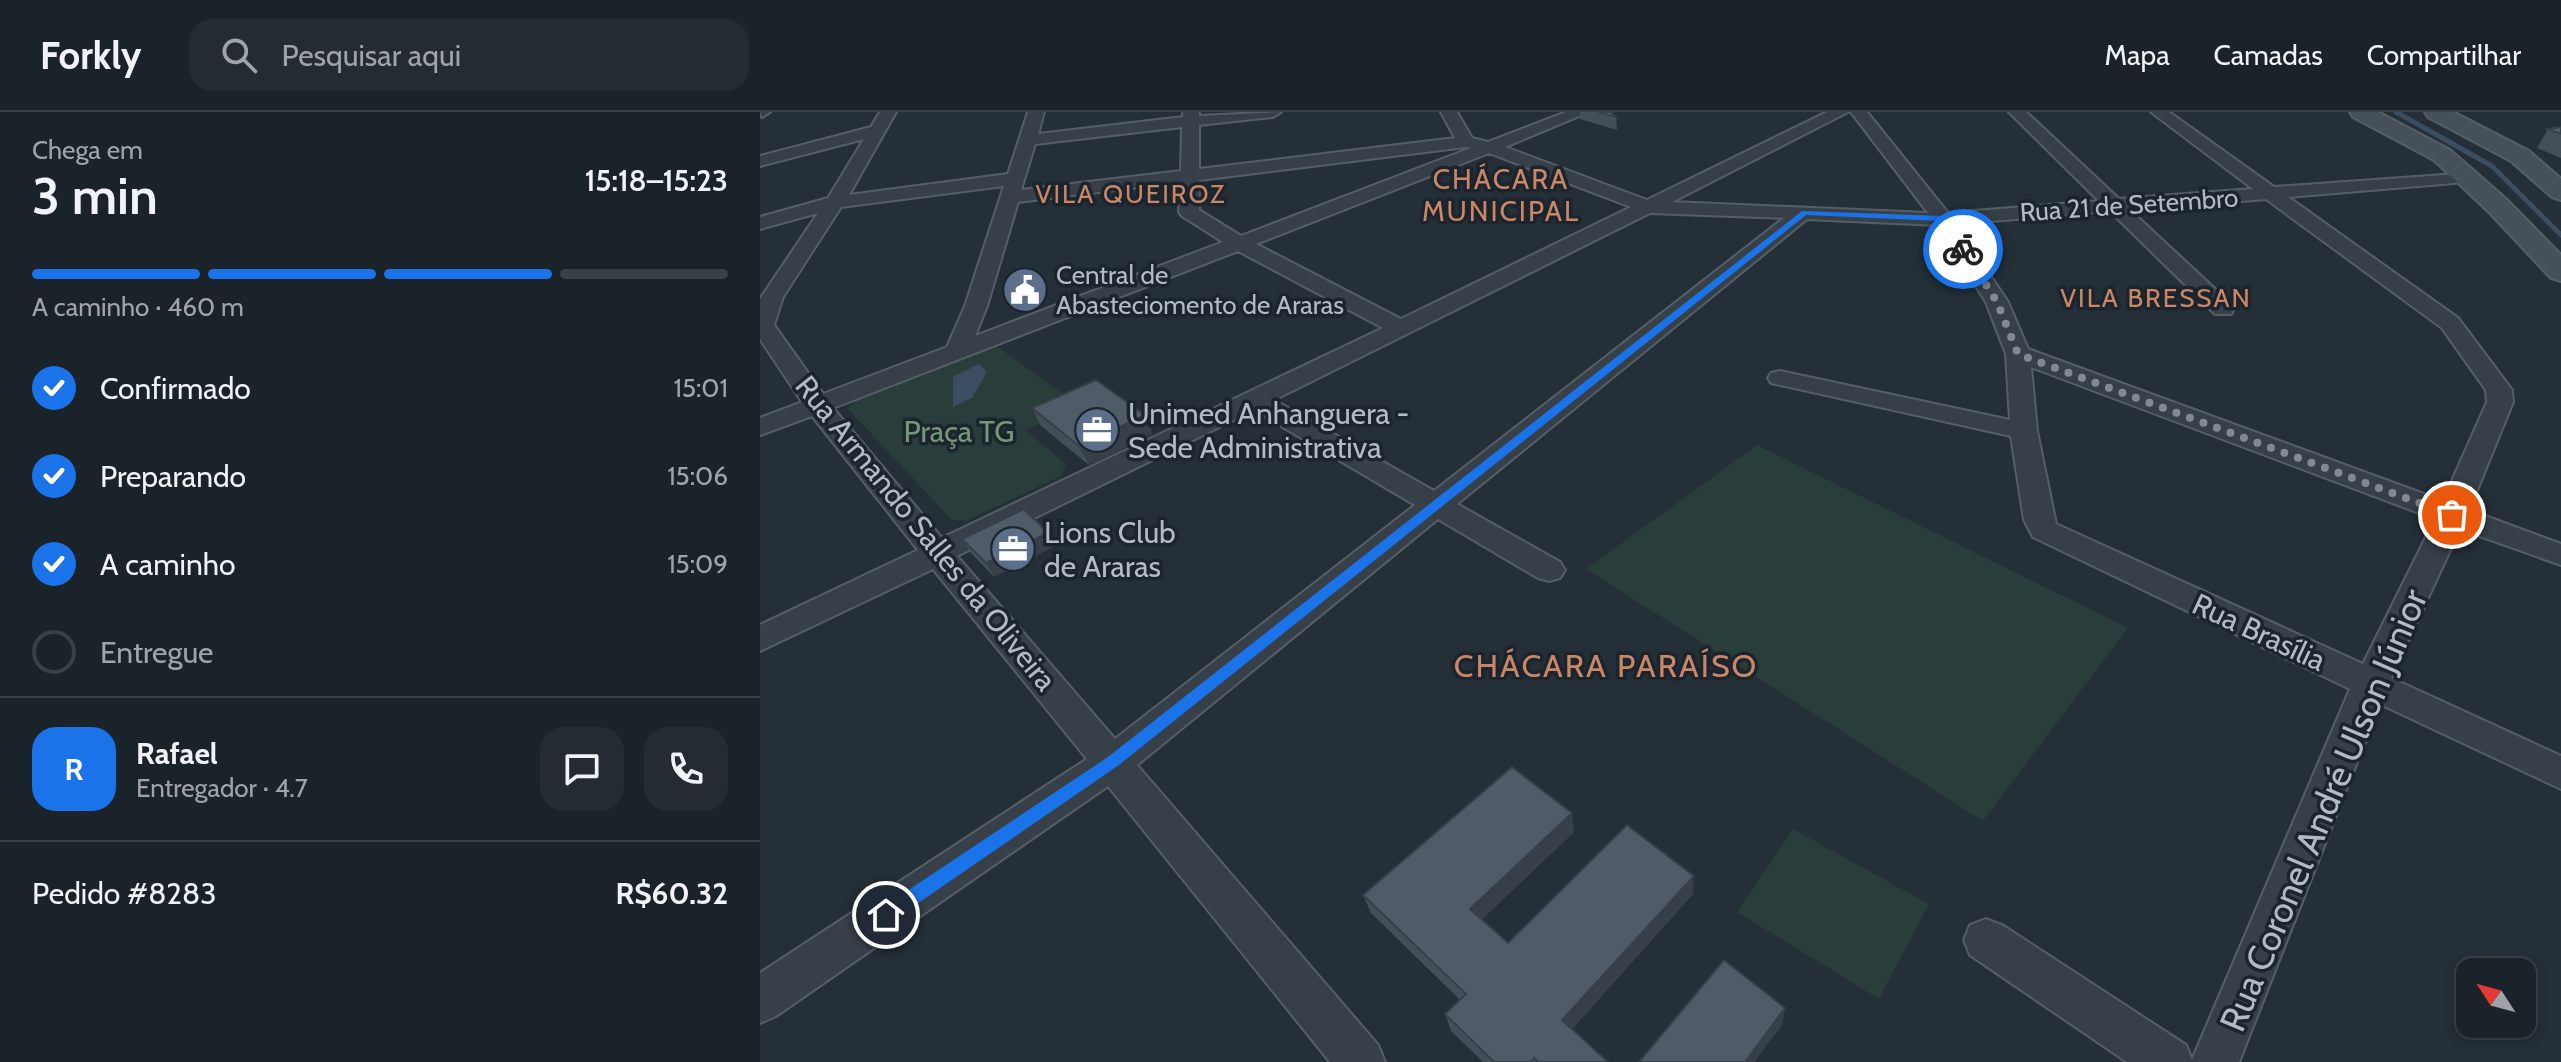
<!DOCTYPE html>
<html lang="pt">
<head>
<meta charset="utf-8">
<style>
  body { margin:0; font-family:Cabin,sans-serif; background:#242b32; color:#f1f3f6; height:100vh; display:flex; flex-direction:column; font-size:30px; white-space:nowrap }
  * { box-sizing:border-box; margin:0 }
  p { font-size:26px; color:#a0a4a8 }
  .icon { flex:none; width:44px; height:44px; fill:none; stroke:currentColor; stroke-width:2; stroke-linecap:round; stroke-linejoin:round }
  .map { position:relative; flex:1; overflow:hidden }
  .drawer { display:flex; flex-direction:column; background:#1b232a; width:760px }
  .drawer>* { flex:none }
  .needle { width:52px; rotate:306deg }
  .tools { position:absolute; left:1696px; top:846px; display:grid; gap:16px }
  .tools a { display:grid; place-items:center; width:80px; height:80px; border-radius:16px; background:#1b232a; box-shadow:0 4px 12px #0003,0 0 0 2px #394047; font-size:40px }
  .pin { position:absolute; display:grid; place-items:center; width:68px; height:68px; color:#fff; margin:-34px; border:4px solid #fff; border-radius:50%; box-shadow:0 2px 8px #0007 }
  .courier { position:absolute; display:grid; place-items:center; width:80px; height:80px; margin:-40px; border:6px solid #1a73e8; border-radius:50%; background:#fff; color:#222; box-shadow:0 2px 10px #0007 }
  .head em { font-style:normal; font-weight:600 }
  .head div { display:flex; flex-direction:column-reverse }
  .head { display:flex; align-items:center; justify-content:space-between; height:136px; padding:0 32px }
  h1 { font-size:52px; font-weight:600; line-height:60px }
  .bar { display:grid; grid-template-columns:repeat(4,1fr); gap:12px 8px; align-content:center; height:96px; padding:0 32px }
  .bar i { height:10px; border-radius:6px; background:#394047 }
  .bar .selected { background:#1a73e8 }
  .bar p { grid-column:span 4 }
  .line { display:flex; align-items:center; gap:20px; padding:0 32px; border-top:2px solid #394047 }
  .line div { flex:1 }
  .round { display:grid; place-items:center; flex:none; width:84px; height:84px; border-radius:24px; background:#242b32 }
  ol { padding:0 32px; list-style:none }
  li { display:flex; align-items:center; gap:24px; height:88px }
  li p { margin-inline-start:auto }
  li .icon { padding:8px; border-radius:50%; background:#1a73e8; color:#fff; stroke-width:4 }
  li:last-child { color:#a0a4a8 }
  li i { width:44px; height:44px; border:4px solid #394047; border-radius:50% }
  header { display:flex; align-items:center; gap:48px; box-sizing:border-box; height:112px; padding:0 40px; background:#1b232a; border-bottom:2px solid #394047 }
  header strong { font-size:38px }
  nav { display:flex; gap:44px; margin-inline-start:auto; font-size:28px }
  .search { width:560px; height:72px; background:#242b32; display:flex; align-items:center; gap:20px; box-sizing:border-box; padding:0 28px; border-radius:24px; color:#a0a4a8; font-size:30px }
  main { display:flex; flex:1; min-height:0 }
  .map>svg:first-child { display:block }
  .green { fill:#293d3b }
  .water { fill:#3a4e60 }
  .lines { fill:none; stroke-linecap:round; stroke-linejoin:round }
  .stream { stroke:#3a4e60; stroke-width:5 }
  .street-casing { stroke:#555e66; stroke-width:4 }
  .secondary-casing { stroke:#555e66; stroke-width:4 }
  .street { fill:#374049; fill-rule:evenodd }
  .secondary { fill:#46505b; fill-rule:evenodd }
  .wall { fill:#444e59 }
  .shaded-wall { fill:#374048 }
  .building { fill:#4f5b67; stroke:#374048; stroke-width:2 }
  .route { fill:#1a73e8 }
  .done { stroke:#808a94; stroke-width:8; stroke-dasharray:0 14.4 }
  .labels { text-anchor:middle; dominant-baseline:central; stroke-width:7; stroke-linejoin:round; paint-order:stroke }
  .far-neighbourhood-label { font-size:26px; letter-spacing:2px; fill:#ca8768; stroke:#1c252d }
  .far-street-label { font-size:26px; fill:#b2bbc5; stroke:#1c252d }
  .far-poi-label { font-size:26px; fill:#b2bbc5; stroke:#1c252d; text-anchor:start }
  .far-quarter-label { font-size:28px; letter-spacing:2px; fill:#ca8768; stroke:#1c252d }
  .poi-label { font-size:30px; fill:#b2bbc5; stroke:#1c252d; text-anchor:start }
  .park-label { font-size:30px; fill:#729877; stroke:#1c252d }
  .street-label { font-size:30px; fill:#b2bbc5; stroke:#1c252d }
  .neighbourhood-label { font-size:32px; letter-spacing:2px; fill:#ca8768; stroke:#1c252d }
  .near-street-label { font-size:36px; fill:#b2bbc5; stroke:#1c252d }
</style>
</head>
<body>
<header>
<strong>Forkly</strong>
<div class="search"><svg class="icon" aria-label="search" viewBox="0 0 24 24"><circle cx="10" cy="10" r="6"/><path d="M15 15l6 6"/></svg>Pesquisar aqui</div>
<nav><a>Mapa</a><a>Camadas</a><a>Compartilhar</a></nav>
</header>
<main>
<section class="drawer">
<div class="head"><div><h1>3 min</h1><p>Chega em</p></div><em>15:18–15:23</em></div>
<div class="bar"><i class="selected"></i><i class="selected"></i><i class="selected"></i><i></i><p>A caminho · 460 m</p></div>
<ol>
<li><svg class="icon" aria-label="check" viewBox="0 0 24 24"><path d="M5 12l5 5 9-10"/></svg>Confirmado<p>15:01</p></li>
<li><svg class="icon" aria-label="check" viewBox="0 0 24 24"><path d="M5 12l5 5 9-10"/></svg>Preparando<p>15:06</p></li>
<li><svg class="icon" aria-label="check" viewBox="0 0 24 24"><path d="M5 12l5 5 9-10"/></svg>A caminho<p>15:09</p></li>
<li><i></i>Entregue</li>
</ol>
<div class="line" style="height:144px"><b class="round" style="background:#1a73e8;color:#fff">R</b><div><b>Rafael</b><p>Entregador · 4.7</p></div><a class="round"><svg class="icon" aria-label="chat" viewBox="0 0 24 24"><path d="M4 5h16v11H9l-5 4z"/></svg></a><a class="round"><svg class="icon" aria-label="phone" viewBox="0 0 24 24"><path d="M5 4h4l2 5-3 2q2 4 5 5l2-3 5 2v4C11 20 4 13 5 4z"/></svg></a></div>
<div class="line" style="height:104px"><div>Pedido #8283</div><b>R$60.32</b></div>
</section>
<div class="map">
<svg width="1801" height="950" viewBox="0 0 1801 950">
  <rect width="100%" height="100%" fill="#242f38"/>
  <path class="green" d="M238 235 320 294 265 318 306 352 301 364 206 409 192 408 87 296 96 288 225 237Z
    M997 333 1368 516 1223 709 826 457Z
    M1033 717 1169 792 1119 887 977 800Z"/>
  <path class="water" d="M219 252 227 260 212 286 193 295V265Z"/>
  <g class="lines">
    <path class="stream" d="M1636 0 1732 54 1801 123"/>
    <g class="street-casing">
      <path id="street" d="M0 0H10L2 5Z
        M120 0H136L89 83 248 62 268 0H284L278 22 423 5V0H439V4L521 0 513 5 439 13V57L695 26 681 0H697L712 26 728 30 806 0H829L745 35 887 88 1067 0H1088L912 90 1168 101 1091 0H1107L1188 101 1339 89 1249 0H1266L1359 87 1493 77 1391 0H1409L1514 75 1712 61 1715 65 1712 69 1706 70 1528 85 1698 206 1752 278 1753 290 1709 398 1801 432V453L1700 417 1631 566 1801 644V677L1620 592 1479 950H1367L1210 843 1204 828 1210 813 1226 807 1242 813 1426 933 1432 948 1590 577 1273 425 1264 408 1251 324 1011 271 1008 266 1011 261 1020 259 1250 308 1246 242 1226 190 1177 113 1047 107 697 392 800 450 805 458 800 466 789 469 778 466 678 407 377 653 618 933 625 950H570L348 674 16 904 0 911V861L327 647 173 457 0 539V513L158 438 52 304 0 323V306L42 290 0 227V187L58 101 0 117V105L68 86 104 27 0 54V44L111 15ZM422 15 421 59 261 78 275 32ZM706 35 711 36 481 124 439 98V68ZM729 41 871 95 641 207 496 132ZM420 70 419 100 422 104 463 130 215 224 227 194 258 90ZM244 74 205 194 187 235 63 282 14 213 23 185 81 95ZM1506 87 1682 216 1726 278 1727 290 1683 389 1268 237 1248 190 1196 112 1350 99 1455 202H1471L1474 197 1471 192 1370 98ZM890 101 1024 106 674 379 514 288ZM478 139 623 216 182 426 73 296ZM1271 255 1675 407 1603 552 1296 412 1277 319ZM494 298 655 393 355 627 197 444Z"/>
    </g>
    <g class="secondary-casing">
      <path id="secondary" d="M1590 0H1618L1690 38 1746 87 1801 143V169L1791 166 1728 99 1674 48 1593 5Z
        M1665 0H1693L1769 39 1801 67V88L1792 85 1751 49 1668 5Z"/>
    </g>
    <use href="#street" class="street"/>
    <use href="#secondary" class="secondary"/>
  </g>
  <path class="wall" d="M820 0H851L856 5 857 18 820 7Z
    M1801 15V46L1777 36 1788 17Z
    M272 296 393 322 329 353 281 314Z
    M202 427 295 434 234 465 211 441Z
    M814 720 722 807 748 831 933 782 812 917 848 950H723L691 919 685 902 700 888 611 801 603 783Z"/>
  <path class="shaded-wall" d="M385 303 393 322 329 353 319 334Z
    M288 421 295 434 234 465 226 451Z
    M812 701 814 720 715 814 710 797Z
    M934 764 933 782 805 924 802 908Z
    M1025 896 1022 913 994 950H985Z"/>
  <path class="building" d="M838 0H851L856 5Z
    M1801 15V22L1788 17Z
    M336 268 385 303 319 334 272 296Z
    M264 397 288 421 226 451 202 427Z
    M752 655 812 701 710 797 748 831 867 713 934 764 802 908 848 950H778L774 946 771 950H734L685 902 706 882 603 783Z
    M964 848 1025 896 985 950H879Z"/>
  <path class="route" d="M1042 99 1183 104 1207 137 1200 139 1181 109 1046 103 359 653 132 809H120L117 803 120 797 348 645Z"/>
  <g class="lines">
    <path class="done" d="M1203 137 1237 190 1258 242 1692 403"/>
  </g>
  <defs>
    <g id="civic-disc" transform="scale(2.3)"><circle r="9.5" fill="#5c6f8a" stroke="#1c252d"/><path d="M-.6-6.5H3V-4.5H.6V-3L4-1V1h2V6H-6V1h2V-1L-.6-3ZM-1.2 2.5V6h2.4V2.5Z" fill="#fff"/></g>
    <g id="office-disc" transform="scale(2.3)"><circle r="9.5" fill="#5c6f8a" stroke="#1c252d"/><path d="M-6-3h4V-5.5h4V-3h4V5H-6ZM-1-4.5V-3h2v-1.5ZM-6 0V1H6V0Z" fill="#fff"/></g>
  </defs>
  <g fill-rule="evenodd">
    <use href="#civic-disc" x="265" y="178"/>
    <use href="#office-disc" x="337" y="318"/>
    <use href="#office-disc" x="253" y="437"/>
  </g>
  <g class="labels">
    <g class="far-neighbourhood-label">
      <text x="371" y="82">VILA QUEIROZ</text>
      <text x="1396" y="186">VILA BRESSAN</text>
    </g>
    <g class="far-street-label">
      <text transform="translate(1369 93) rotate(-4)">Rua 21 de Setembro</text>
    </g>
    <g class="far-poi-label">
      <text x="296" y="163">Central de<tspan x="296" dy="30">Abasteciomento de Araras</tspan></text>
    </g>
    <g class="far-quarter-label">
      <text x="741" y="67">CHÁCARA<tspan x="741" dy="32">MUNICIPAL</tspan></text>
    </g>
    <g class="poi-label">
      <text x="368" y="301">Unimed Anhanguera -<tspan x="368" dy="34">Sede Administrativa</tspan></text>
      <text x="284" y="420">Lions Club<tspan x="284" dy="34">de Araras</tspan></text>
    </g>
    <g class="park-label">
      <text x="199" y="319">Praça TG</text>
    </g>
    <g class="street-label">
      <text transform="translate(166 421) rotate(51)">Rua Armando Salles da Oliveira</text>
      <text transform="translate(1499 520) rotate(25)">Rua Brasília</text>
    </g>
    <g class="neighbourhood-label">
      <text x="846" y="553">CHÁCARA PARAÍSO</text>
    </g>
    <g class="near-street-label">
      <text transform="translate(1563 698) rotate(-67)">Rua Coronel André Ulson Júnior</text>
    </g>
  </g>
</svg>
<div class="tools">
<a><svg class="needle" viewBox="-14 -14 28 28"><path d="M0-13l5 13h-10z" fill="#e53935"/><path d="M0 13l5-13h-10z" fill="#a0a4a8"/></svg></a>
</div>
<div class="pin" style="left:1692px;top:403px;background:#ea580c"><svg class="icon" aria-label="bag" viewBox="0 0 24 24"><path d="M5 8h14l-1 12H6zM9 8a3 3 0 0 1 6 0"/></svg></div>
<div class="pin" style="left:126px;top:803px;background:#1f2937"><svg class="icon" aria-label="home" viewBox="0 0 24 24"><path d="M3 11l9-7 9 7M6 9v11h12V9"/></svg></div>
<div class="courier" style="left:1203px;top:137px"><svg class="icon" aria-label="bike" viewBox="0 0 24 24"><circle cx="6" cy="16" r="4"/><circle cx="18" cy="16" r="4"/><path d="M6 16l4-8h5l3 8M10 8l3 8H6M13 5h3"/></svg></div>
</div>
</main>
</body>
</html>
